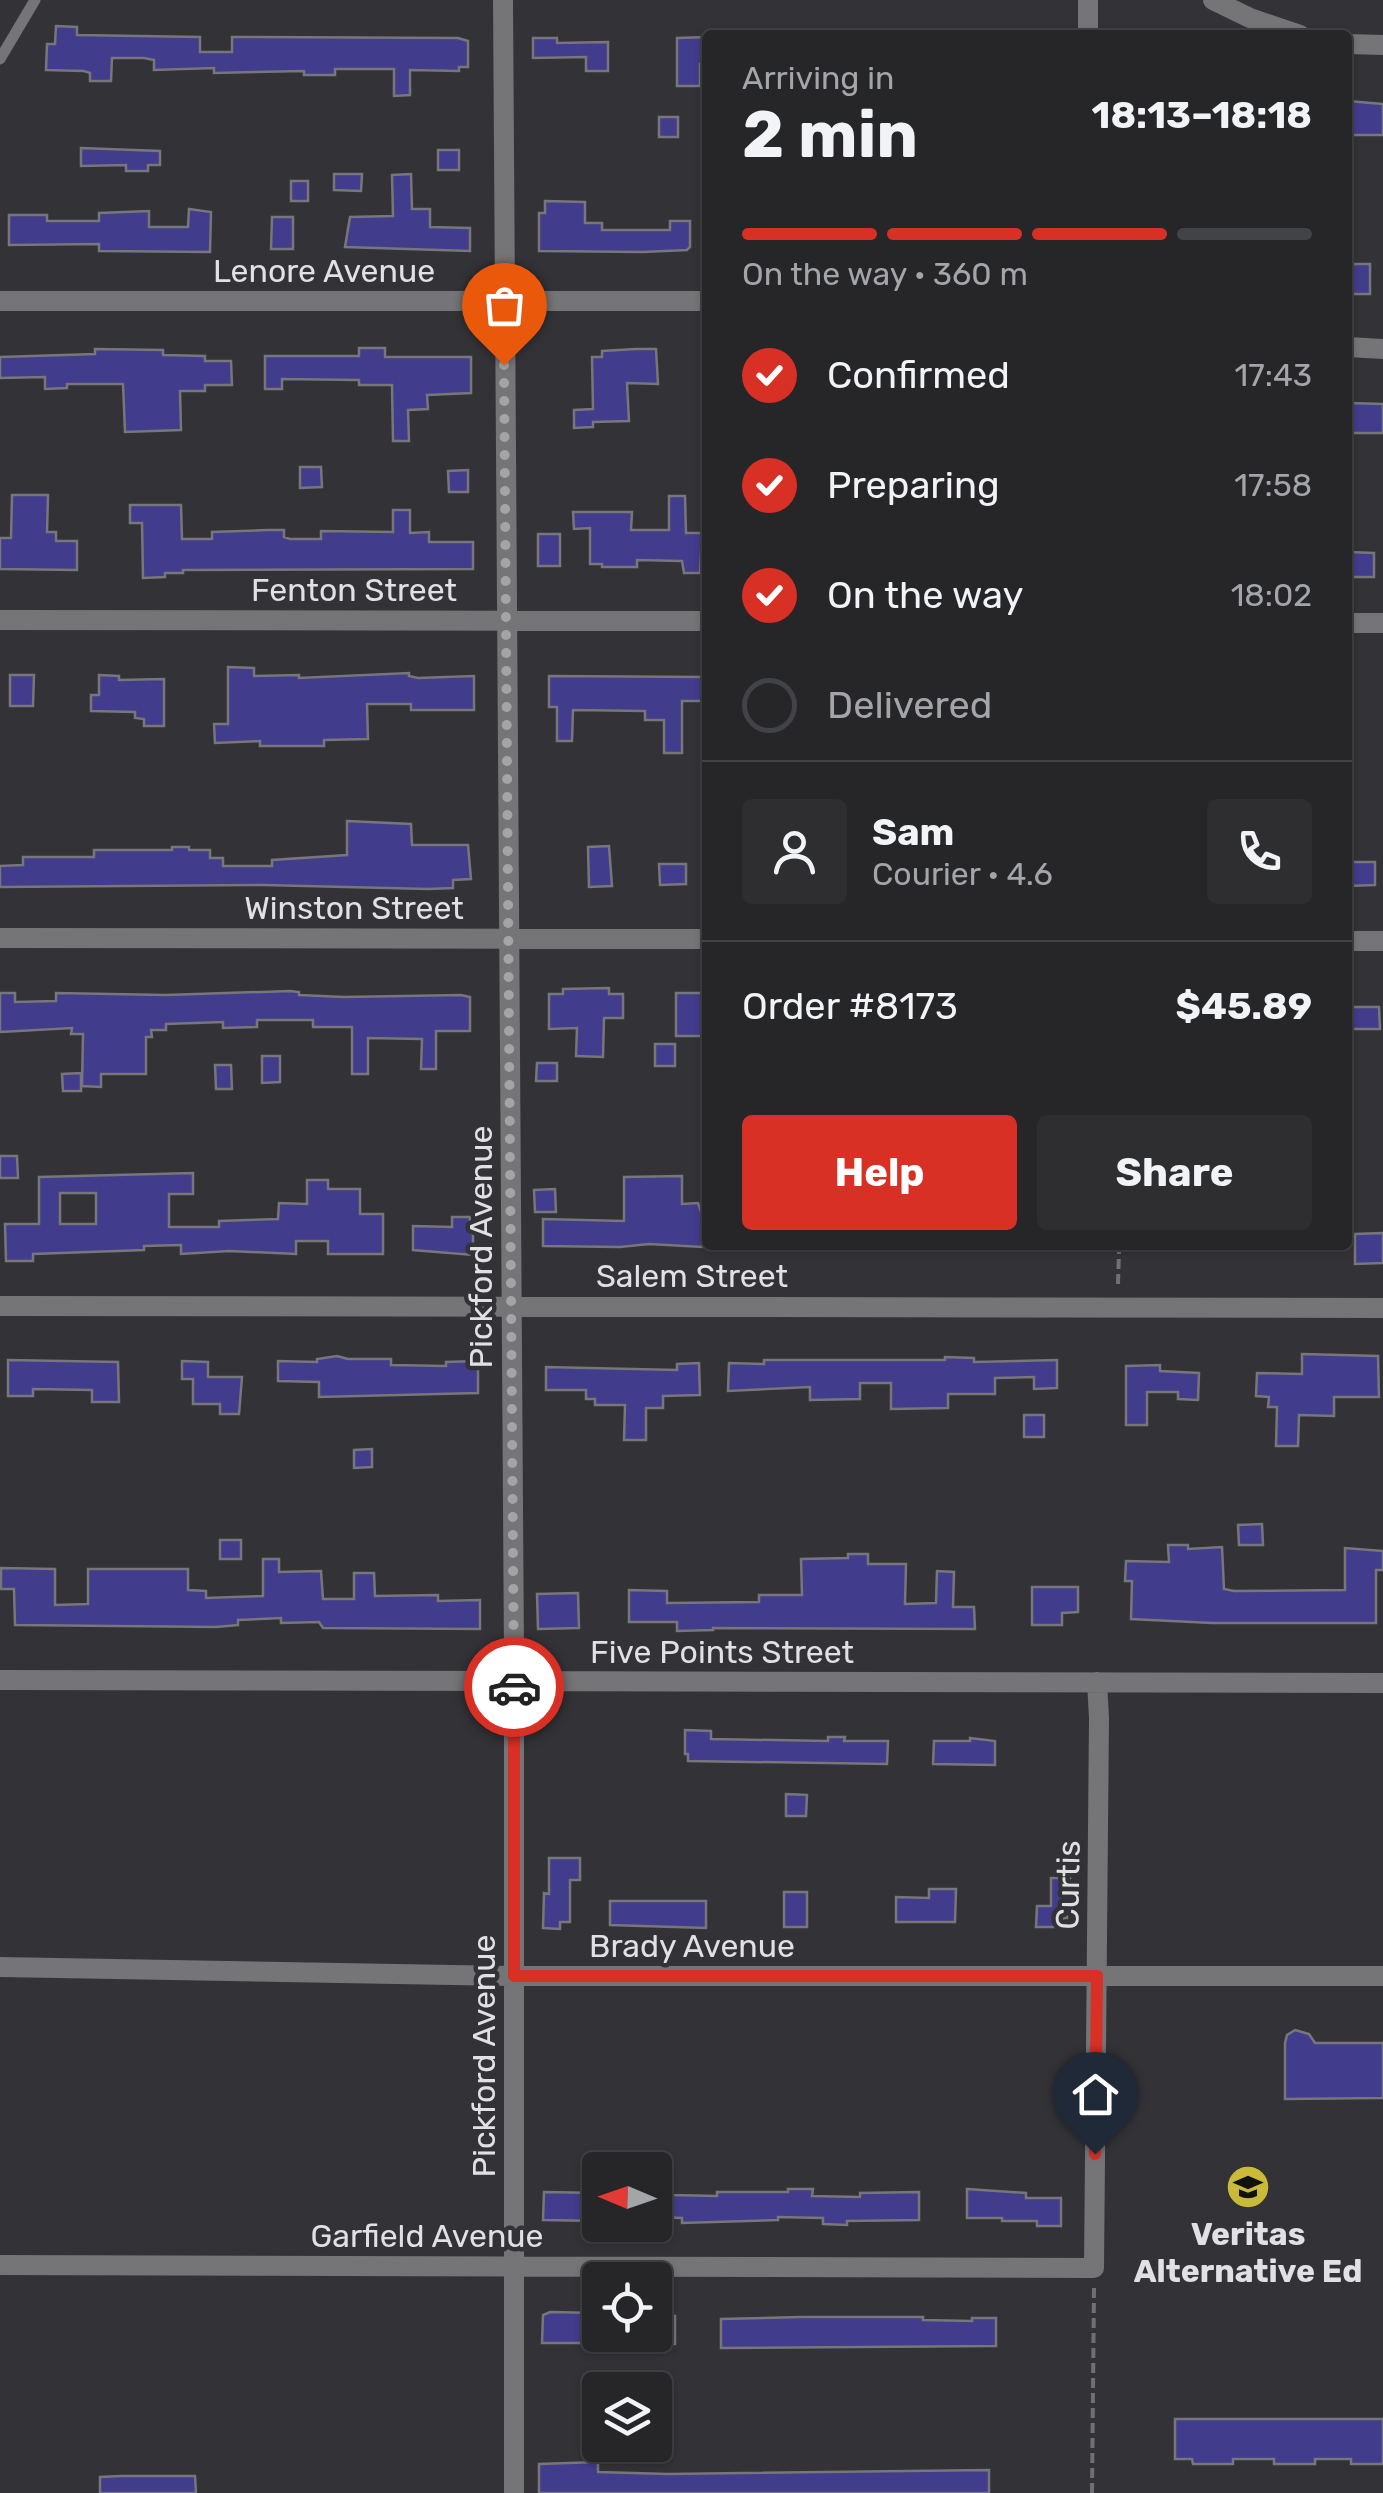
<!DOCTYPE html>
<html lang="en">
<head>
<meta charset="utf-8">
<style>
  body { margin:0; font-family:Rubik,sans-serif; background:#2e2e31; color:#f1f3f6; height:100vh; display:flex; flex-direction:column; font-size:38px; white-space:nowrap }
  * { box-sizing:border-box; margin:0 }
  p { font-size:32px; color:#a4a5a8 }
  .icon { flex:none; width:55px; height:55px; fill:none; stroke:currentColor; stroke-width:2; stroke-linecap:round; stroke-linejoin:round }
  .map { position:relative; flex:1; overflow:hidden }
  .drawer { position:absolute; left:702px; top:30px; width:650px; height:1220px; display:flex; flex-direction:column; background:#262629; border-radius:10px; box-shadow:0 2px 8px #0004,0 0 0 2px #424346 }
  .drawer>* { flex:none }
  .needle { width:65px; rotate:272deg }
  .fabs { position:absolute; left:582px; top:2152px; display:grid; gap:20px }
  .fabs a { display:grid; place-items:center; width:90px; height:90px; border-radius:10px; background:#262629; box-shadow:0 2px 8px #0004,0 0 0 2px #424346; font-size:50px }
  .pin { position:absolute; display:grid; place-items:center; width:85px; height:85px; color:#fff; margin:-102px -42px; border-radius:50% 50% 50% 0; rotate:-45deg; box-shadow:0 0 10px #0007 }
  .pin .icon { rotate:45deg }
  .courier { position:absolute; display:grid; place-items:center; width:100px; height:100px; margin:-50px; border:8px solid #d93025; border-radius:50%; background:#fff; color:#222; box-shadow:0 2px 12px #0007 }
  .head em { font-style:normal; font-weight:700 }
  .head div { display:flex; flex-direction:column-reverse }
  .head { display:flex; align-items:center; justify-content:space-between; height:170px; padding:0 40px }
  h1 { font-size:65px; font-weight:700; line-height:75px }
  .bar { display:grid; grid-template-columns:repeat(4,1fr); gap:15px 10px; align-content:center; height:120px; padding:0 40px }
  .bar i { height:12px; border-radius:8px; background:#424346 }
  .bar .current { background:#d93025 }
  .bar p { grid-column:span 4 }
  .line { display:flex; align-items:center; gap:25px; padding:0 40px; border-top:2px solid #424346 }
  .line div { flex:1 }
  .round { display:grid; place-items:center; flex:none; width:105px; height:105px; border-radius:10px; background:#2e2e31 }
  ol { padding:0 40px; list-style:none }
  li { display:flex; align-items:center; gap:30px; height:110px }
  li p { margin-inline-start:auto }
  li .icon { padding:10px; border-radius:50%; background:#d93025; color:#fff; stroke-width:4 }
  li:last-child { color:#a4a5a8 }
  li i { width:55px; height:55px; border:5px solid #424346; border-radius:50% }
  .button { display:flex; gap:20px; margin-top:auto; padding:20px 40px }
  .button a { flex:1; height:115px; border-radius:10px; background:#d93025; color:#fff; font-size:40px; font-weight:700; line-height:115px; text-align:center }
  .button a+a { background:#2e2e31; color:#f1f3f6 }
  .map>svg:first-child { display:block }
  .building { fill:#423c8c; stroke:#76767b; stroke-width:2.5; fill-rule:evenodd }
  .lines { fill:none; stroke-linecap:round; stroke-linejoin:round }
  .path { stroke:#707073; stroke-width:4; stroke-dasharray:10 5; stroke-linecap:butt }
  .service { stroke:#757577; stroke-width:11 }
  .minor { stroke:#757577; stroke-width:20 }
  .done { stroke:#a4a4a7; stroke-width:10; stroke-dasharray:0 18 }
  .route { stroke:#d93025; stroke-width:12 }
  .labels { text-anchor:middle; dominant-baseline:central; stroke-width:9; stroke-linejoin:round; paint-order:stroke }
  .street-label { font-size:32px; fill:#e1e1e3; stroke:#333337 }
  .poi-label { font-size:32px; font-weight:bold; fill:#e1e1e3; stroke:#333337 }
</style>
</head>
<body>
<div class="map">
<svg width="1383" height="2493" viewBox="0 0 1383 2493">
  <rect width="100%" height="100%" fill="#333337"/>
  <path class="building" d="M56 26 77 27V35L200 37V52H232V37L458 38 468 41V67H459V71L410 70V95L394 96V69H335V75H304V71L214 73V68L154 70V60L144 58H112L111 81H90V73L84 71 46 70 47 44H55Z
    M708 37V64H700V86H677V38Z
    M533 38H557V43L608 42V71H586V57L533 58Z
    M1348 101 1383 104V135H1348Z
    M659 117H678V137H659Z
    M81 148 160 151V165H148V171H126V165L81 166Z
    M438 150H459V170H438Z
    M334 174H362L361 191 334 190Z
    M411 174 412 209H430V227L470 228V251L345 247 350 217 393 216 392 175Z
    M291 181H308V201H291Z
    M545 201 585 202V223H602V230H670V221H690V247L687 250 643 252 539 251V213H545Z
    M189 209 211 212 210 252 99 251V244L9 245V215H47V221H99V213L149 211V227H188Z
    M272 217H293V249H271Z
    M1348 264H1370V294H1349Z
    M359 348H385V357H471V393L427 395 428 409 408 410 409 441H393L392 385H359V380L282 379V389H265V356H359Z
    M95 349 163 350V355L205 356V361H231L232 385H205V391H180L181 430 125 432 123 384H67V388L45 389V377L0 378V357L95 354Z
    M636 349H656L658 384 627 383 629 421 593 422V427L574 428V410L593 409 592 357H602V351Z
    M1348 403 1383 404V433H1348Z
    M300 467H321L322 487 300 488Z
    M468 470V492H449L448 471Z
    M12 495H48L47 532H56V541H77V570L0 569V538H11Z
    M669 496H685L686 533H702L700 573H684L682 561 637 560V567H602V564H590V528L574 529 573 512H632L631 530H669Z
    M130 505H181L182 539H212V532L268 530H284V537L290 539H321V531L393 532V510H410V533L429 532V542H473V569L183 570V573H165V577L143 578 142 523H130Z
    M538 534H560V566H538Z
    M1348 552 1374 553V577H1348Z
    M228 667 254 668V676L299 675V678L409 673V676L418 678 474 676V710H411V704H367L368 739 324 740V746H260V741L215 743 214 724H228Z
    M10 675H34L33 706H10Z
    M99 675 119 676V680L164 679V726H144V719L135 718V712L91 711V695H99Z
    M549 676 703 677V701H682V753H664V720H645V711L573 710 572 741H557V707H549Z
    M347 821 411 824 412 845H468L471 879 453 880V888L428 889 263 885 0 887V866L23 865V857H94V850H172V847H189V850H210V858H223V866H272V860L347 855Z
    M609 846 612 886 589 887 588 847Z
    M1348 862H1375V885L1348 886Z
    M659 864H686V884L660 885Z
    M609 988V994H623V1018H604L603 1057 576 1056 577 1028 549 1029V994H563V989Z
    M290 991 299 992V995L344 997 461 995 470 997V1031H436V1069H421L422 1039 368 1038V1074H352V1027H313V1020H257V1027L223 1028V1022L166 1024V1030H151L152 1037H146V1074H101V1087L82 1086 83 1034H71L72 1028 0 1032V993H15V1002L56 1001V993L166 995Z
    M676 993H706V1036H676Z
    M1352 1007H1379L1380 1029H1352Z
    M655 1044H675V1066H655Z
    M262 1056H280V1082L262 1083Z
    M537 1063H557V1081H536Z
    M215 1065H231L232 1089H216Z
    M81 1073V1091H63L62 1074Z
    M0 1156H17L18 1178H0Z
    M193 1173V1194H169V1227H219V1221L278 1219 279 1203 307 1204V1180H328V1189H360V1214H383V1254H328V1241H296V1254L229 1251 181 1254V1245L144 1246V1250L33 1254V1261H6L5 1224H39V1177ZM60 1193H96V1224H60Z
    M682 1176V1204L698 1203 701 1212 702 1247 649 1244 620 1247 543 1246V1219L624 1221V1177Z
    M555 1189 556 1212H535L534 1190Z
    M452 1217H470L469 1230H473V1255L413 1250V1226L452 1227Z
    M1383 1233V1263L1355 1264V1234Z
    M1302 1354 1378 1356 1379 1397H1334V1416L1299 1415 1298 1446H1276L1277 1407H1268L1269 1397 1256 1396 1257 1373 1302 1374Z
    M337 1356 348 1359H391V1365L446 1366V1362L478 1361V1393L319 1397V1382L278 1381V1361L317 1362V1359Z
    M945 1357 974 1358V1362L1057 1360V1388L1034 1389V1377L995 1378V1394H948V1408L891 1409V1383H860V1399L810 1400V1387L728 1391 729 1363 764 1364V1360H945Z
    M8 1360 118 1362 119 1402H92V1390L33 1389V1396H8Z
    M182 1361 208 1362V1377H242L239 1414H220V1404H193V1379H182Z
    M699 1363 700 1395 663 1396V1408H646V1440H624L625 1405H595V1399H586V1390H546V1367L677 1370V1364Z
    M1160 1365V1371L1199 1373 1198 1400 1178 1399V1392H1147V1425H1126V1366Z
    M1024 1415H1044V1437H1024Z
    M372 1449V1467L354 1468V1450Z
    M1262 1524 1263 1545H1239L1238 1525Z
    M220 1540H241V1559H220Z
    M1168 1545H1188V1549L1222 1547 1224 1589 1234 1591 1345 1590V1548L1383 1551V1570H1376V1623H1212L1131 1619 1132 1581H1125L1126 1561 1169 1562Z
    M848 1554H868V1564H906L905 1604 936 1603 937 1571 954 1572 953 1607H974L975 1629 713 1628V1630L677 1631V1622H629V1590L667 1591V1603L759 1602V1595H802L801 1559 848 1558Z
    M263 1559H279V1572L321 1571 323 1599H354V1573H374L375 1596 438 1595V1601L480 1600V1629L323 1628 319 1622 281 1623V1618L238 1620V1625L216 1627 15 1625 14 1589H1V1568L55 1569V1605L88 1604V1569H188V1590L206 1591V1598L263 1596Z
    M1032 1587H1078V1612L1062 1613V1625H1032Z
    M578 1593 579 1628 538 1629 537 1594Z
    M685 1730 711 1731V1739L828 1741V1737H845L844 1741H888L887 1764 688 1761V1754H685Z
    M970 1738 995 1741V1765L933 1764 934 1741H970Z
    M786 1794 807 1795 806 1816H786Z
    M549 1858H580V1880H570V1922H560V1929L543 1928 544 1893 549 1894Z
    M1051 1878H1070L1067 1918H1063V1927H1036L1037 1906H1051Z
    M929 1889H956L955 1922H896V1897L929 1898Z
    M784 1892H807V1927H784Z
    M610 1901H706V1928L610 1925Z
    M1295 2030 1309 2034 1315 2043H1383V2098L1285 2099V2043L1287 2035Z
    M655 2189H671V2195L717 2196V2192H788V2189H813L812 2196 860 2197V2193L919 2192V2220L847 2221V2225L823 2224V2218L778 2217V2220L682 2223V2218L655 2217Z
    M967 2189 1026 2193V2198H1061V2226H1037V2221H1002V2218H967Z
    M544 2192 600 2193V2221L543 2220Z
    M550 2312 597 2313 600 2315V2343H542L543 2315Z
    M655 2316H675V2344H655Z
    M801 2317H923V2320L972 2321V2318H996V2346L721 2348V2319Z
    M1175 2419H1383V2464H1351V2459H1315V2464H1274V2459H1233V2464H1193L1192 2459H1175Z
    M598 2462V2472L668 2474 989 2470V2493H539V2464Z
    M121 2476H195L196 2493H100V2477Z"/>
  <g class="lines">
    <path class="path" d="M1118 1284 1119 1251
      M1092 2493 1094 2288"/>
    <path class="service" d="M0 59 35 0"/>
    <path class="minor" d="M503 0 514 1656V2493
      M1213 0 1250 18 1300 35
      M1088 35V0
      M1348 44 1383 45
      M0 301H708
      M1348 347 1383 349
      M0 620 708 621
      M1348 623H1383
      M0 938 708 939
      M1348 941H1383
      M0 1306 1383 1308
      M0 1680 1383 1683
      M0 1967 514 1976H1383
      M0 2265 1094 2268 1099 1718 1097 1682"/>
  </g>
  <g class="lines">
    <path class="done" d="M504 365 514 1687"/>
    <path class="route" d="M514 1687V1976H1097L1095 2154"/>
  </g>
  <defs>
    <g id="school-disc" transform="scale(2.25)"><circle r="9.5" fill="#c9ba3a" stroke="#333337"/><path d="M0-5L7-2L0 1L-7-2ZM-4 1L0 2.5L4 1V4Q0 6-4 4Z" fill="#111"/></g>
  </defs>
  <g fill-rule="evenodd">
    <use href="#school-disc" x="1248" y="2187"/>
  </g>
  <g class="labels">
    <g class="street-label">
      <text x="324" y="271">Lenore Avenue</text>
      <text x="354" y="590">Fenton Street</text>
      <text x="354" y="908">Winston Street</text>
      <text transform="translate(481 1247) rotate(-90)">Pickford Avenue</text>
      <text x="692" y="1276">Salem Street</text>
      <text x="722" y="1652">Five Points Street</text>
      <text transform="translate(1068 1885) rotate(-89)">Curtis</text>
      <text x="692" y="1946">Brady Avenue</text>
      <text transform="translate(484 2056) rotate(-90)">Pickford Avenue</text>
      <text x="427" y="2236">Garfield Avenue</text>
    </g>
    <g class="poi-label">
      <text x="1248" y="2234">Veritas<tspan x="1248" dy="37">Alternative Ed</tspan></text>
    </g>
  </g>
</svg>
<div class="fabs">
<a><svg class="needle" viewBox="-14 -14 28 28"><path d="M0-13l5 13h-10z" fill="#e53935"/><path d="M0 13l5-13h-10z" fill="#a4a5a8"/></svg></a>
<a><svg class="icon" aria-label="locate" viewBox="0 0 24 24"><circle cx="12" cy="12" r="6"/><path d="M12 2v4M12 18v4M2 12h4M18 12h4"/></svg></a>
<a><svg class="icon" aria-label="layers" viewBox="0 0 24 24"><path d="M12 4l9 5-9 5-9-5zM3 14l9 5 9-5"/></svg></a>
</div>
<div class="pin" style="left:504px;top:365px;background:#ea580c"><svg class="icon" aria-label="bag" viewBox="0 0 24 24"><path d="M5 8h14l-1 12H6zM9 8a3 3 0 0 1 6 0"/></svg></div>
<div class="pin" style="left:1095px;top:2154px;background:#1f2937"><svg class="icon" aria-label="home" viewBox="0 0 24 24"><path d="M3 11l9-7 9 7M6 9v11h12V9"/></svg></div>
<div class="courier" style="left:514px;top:1687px"><svg class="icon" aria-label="car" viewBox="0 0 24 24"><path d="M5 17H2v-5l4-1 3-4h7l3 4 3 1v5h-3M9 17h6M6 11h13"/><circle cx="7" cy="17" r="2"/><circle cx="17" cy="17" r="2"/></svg></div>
<section class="drawer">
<div class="head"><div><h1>2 min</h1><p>Arriving in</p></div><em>18:13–18:18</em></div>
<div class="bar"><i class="current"></i><i class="current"></i><i class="current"></i><i></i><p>On the way · 360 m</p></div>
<ol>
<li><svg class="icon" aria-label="check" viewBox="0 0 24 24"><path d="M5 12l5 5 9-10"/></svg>Confirmed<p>17:43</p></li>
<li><svg class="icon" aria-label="check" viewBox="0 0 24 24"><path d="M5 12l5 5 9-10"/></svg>Preparing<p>17:58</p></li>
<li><svg class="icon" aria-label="check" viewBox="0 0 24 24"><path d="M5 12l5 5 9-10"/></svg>On the way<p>18:02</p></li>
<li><i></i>Delivered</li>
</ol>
<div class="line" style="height:180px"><a class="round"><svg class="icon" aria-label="person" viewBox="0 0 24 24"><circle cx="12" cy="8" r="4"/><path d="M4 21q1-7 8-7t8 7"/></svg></a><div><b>Sam</b><p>Courier · 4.6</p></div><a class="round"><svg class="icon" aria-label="phone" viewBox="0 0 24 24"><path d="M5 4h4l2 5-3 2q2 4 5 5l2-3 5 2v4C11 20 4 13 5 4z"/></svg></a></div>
<div class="line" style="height:130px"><div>Order #8173</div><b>$45.89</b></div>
<div class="button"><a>Help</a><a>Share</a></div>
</section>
</div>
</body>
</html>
